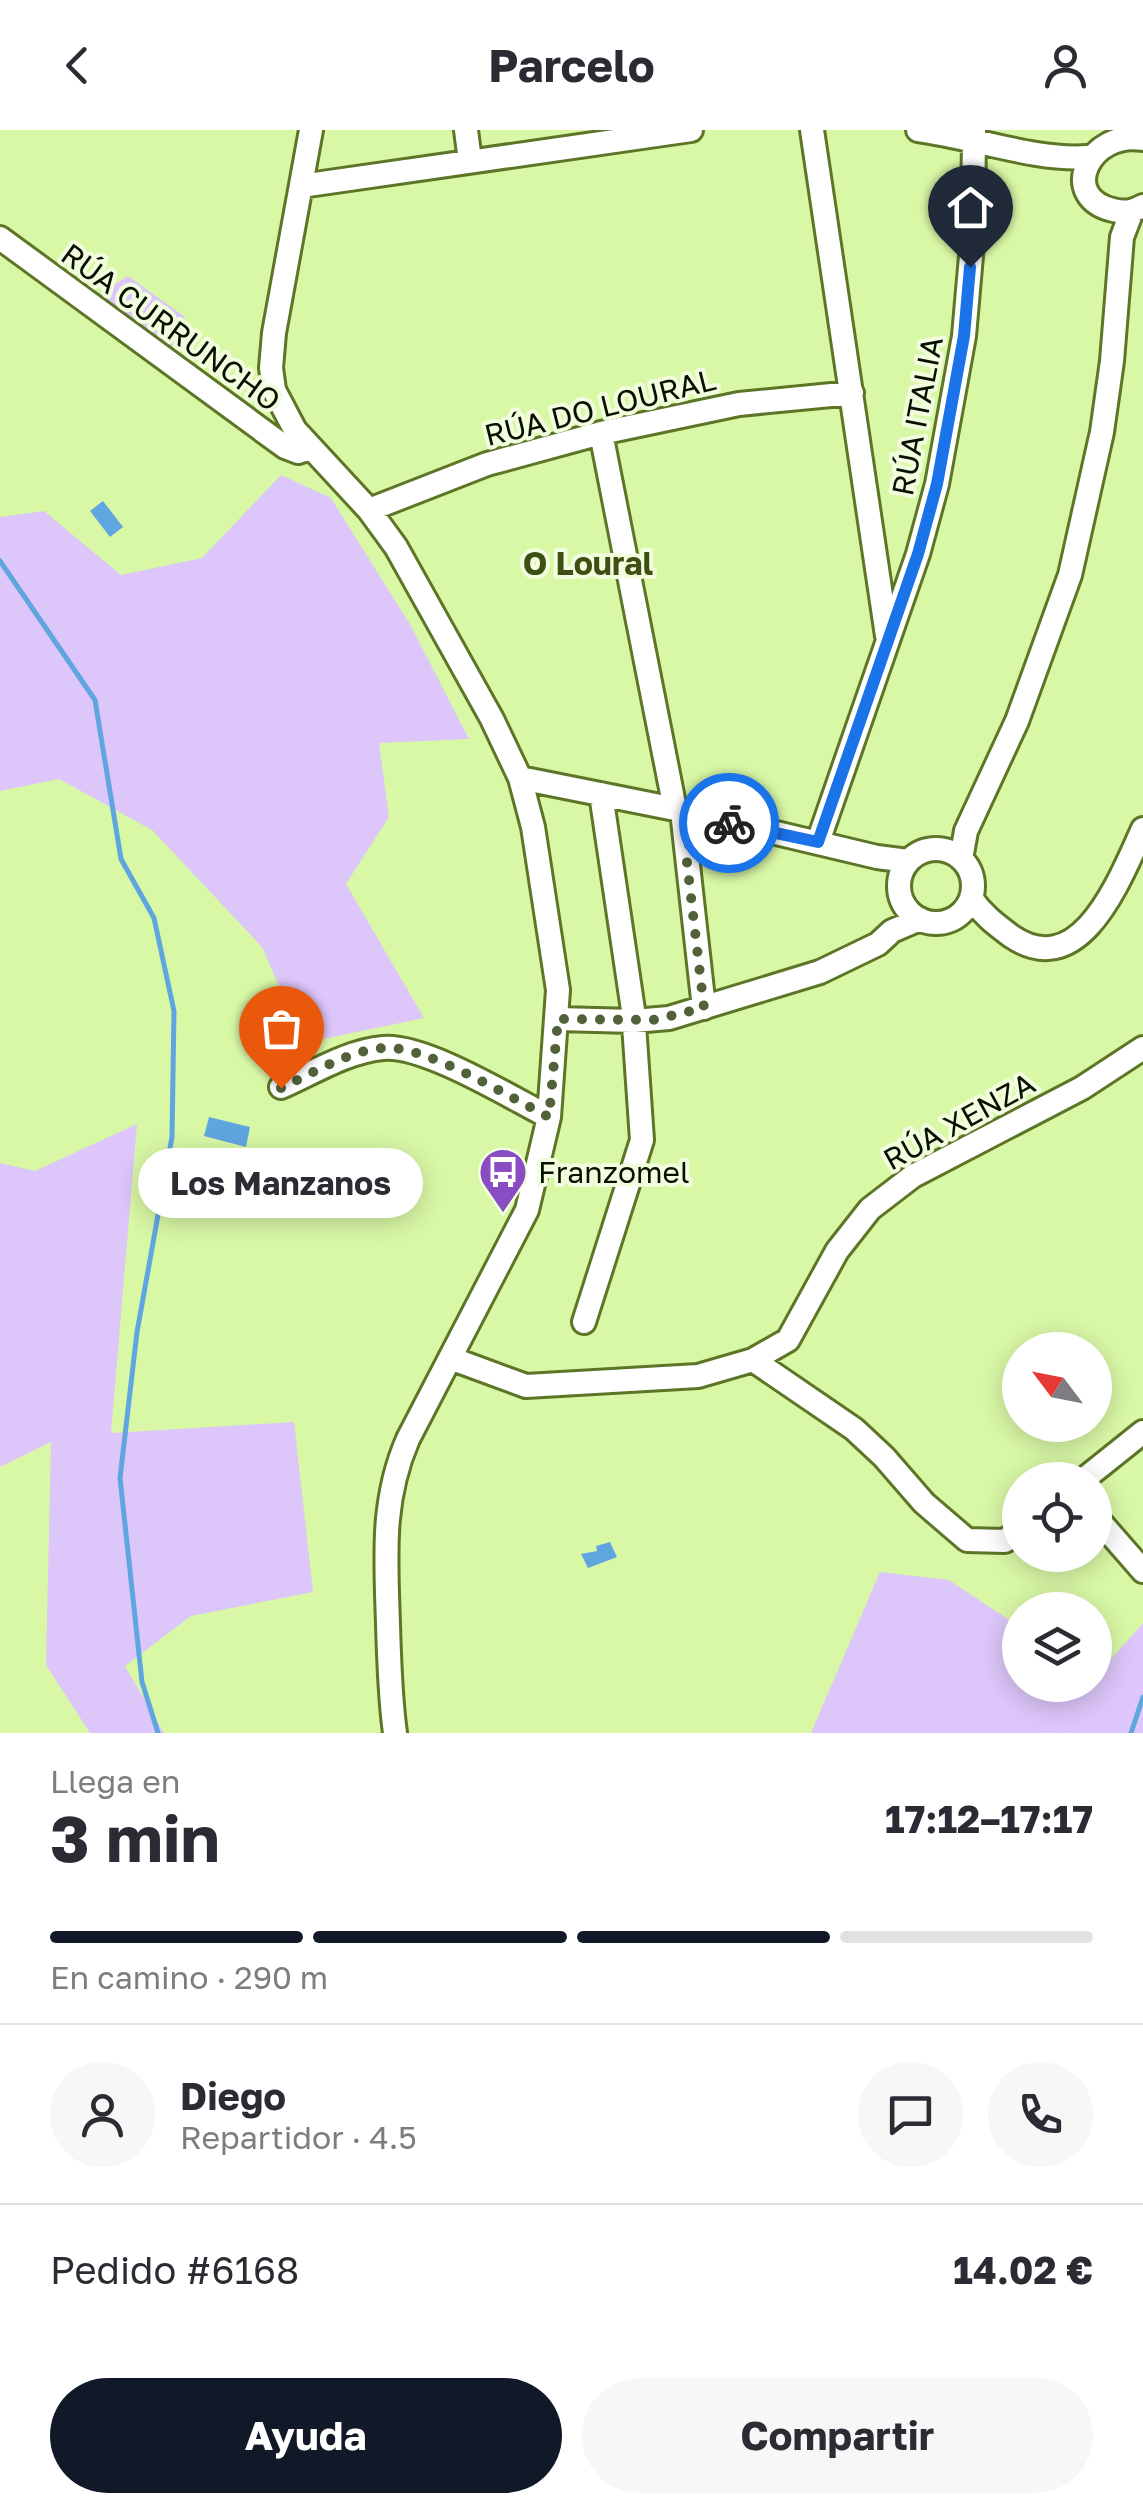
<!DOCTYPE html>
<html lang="es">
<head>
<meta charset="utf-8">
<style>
  body { margin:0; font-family:"Golos Text",sans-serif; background:#f7f7f7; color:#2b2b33; height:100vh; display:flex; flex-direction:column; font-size:38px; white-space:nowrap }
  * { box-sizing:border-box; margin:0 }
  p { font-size:32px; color:#7c7c81 }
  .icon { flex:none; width:55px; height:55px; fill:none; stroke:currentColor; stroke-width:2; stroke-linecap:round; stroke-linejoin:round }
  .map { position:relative; height:1603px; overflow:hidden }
  .details { display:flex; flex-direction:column; background:#fff; flex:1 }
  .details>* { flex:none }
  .needle { width:65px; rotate:302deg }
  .buttons { position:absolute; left:1002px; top:1202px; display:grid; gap:20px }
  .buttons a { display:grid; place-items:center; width:110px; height:110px; border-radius:50%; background:#fff; box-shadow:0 5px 25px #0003; font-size:50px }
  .pin { position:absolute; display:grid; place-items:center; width:85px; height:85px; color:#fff; margin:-102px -42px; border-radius:50% 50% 50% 0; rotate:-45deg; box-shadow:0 0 10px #0007 }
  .pin .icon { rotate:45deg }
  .courier { position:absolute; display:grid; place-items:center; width:100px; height:100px; margin:-50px; border:8px solid #1a73e8; border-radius:50%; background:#fff; color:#222; box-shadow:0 2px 12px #0007 }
  .bubble { position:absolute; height:70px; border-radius:35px; background:#fff; box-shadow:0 5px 25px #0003; font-size:32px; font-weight:700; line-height:70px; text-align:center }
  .overview em { font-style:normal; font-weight:700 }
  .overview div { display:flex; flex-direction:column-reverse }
  .overview { display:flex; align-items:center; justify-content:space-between; height:170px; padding:0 50px }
  h1 { font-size:65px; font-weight:700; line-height:75px }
  .bar { display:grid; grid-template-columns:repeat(4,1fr); gap:15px 10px; align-content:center; height:120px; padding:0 50px }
  .bar i { height:12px; border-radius:8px; background:#e1e1e2 }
  .bar .active { background:#111827 }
  .bar p { grid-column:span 4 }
  .line { display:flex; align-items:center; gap:25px; padding:0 50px; border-top:2px solid #e1e1e2 }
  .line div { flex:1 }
  .round { display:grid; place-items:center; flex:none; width:105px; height:105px; border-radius:52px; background:#f7f7f7 }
  .action { display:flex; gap:20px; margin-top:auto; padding:20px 50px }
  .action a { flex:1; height:115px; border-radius:60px; background:#111827; color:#fff; font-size:40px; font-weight:700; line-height:115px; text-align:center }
  .action a+a { background:#f7f7f7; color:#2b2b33 }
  header { display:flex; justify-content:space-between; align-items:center; height:130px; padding:0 50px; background:#fff; font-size:45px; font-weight:700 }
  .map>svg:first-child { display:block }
  .green { fill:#ddc6fa }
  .water { fill:#5fa6e1 }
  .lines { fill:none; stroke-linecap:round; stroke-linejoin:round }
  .stream { stroke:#5fa6e1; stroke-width:5 }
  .minor-casing { stroke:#5c7526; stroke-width:28 }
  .minor { stroke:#fff; stroke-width:22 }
  .done { stroke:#51613a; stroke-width:10; stroke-dasharray:0 18 }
  .route { stroke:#1a73e8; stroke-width:12 }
  .labels { text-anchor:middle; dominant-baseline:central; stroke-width:8; stroke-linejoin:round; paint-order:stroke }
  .street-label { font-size:30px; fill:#081000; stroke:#f1fdde }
  .poi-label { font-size:30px; fill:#081000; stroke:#f1fdde; text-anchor:start }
  .neighbourhood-label { font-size:32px; font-weight:bold; fill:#3d4f13; stroke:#f1fdde }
</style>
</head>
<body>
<header><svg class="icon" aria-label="back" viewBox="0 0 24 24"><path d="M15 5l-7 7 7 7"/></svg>Parcelo<svg class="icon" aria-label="person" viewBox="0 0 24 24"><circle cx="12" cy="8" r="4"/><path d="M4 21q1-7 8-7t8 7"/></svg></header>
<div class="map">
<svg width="1143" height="1603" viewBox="0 0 1143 1603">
  <rect width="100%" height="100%" fill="#d9f8a6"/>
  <path class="green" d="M128 146 185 187 171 218 93 168Z
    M281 345 331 368 411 496 469 609 379 613 389 687 346 754 424 888 304 913 262 817 152 700 59 649 0 661V387L44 381 121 445 202 428Z
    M137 994 111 1303 294 1292 313 1462 191 1486 125 1536 164 1603H90L46 1535 51 1312 0 1337V1033L35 1041Z
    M880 1442 949 1450 1020 1497V1555H1095V1547L1143 1493V1603H811Z"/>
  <path class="water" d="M103 371 123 397 110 407 90 381Z
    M209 987 250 997 246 1017 204 1006Z
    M610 1412 617 1427 588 1438 581 1424 597 1421 596 1416Z"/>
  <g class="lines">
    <path class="stream" d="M0 431 95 570 121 729 154 788 174 881 172 1007 137 1202 120 1348 142 1552 158 1603
      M1131 1603 1143 1567"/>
    <g class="minor-casing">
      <path id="minor" d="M311 0 274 203 271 238 274 260 295 300 369 380 396 417 492 589 520 648 533 697 558 860 549 987 527 1080 408 1309C381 1371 386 1427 388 1494 389 1530 390 1567 395 1603
        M466 0 470 31
        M812 0 887 506
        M918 0C972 7 1036 31 1087 27
        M1143 9C1089 0 1058 67 1113 80 1125 83 1132 82 1143 76
        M301 56 691 0
        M0 108 285 317 298 322 311 318
        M369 380 487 334 601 303 739 274 852 263
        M520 648 675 679 601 303
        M675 679 877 727 908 731
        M682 681 704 878
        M818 712 918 424 937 354 964 206 973 103 974 0
        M899 756a37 37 0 1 1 74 0a37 37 0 1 1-74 0Z
        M961 729 966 701 1017 591 1070 445 1102 302 1112 231 1122 107 1132 81
        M971 768C983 785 995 794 1011 806 1081 854 1120 748 1143 699
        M558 889 634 891 669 888 820 842 878 814 892 801 920 789
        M281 957C313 943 348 921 383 918 424 914 510 967 549 987
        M584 1192 642 1010 633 880 601 664
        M450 1228 526 1256 698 1246 753 1230 788 1210 837 1121 870 1079 913 1046 1082 958 1143 918
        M753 1230 854 1299 884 1327 924 1373 967 1410 1005 1411 1020 1399
        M1083 1350 1143 1302
        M1095 1386 1143 1441"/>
    </g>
    <use href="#minor" class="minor"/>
  </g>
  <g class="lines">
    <path class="done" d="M281 958C313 943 348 921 383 918 424 914 509 967 549 987L558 889 653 890 704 878 686 724 690 712 710 690 729 693"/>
    <path class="route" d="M729 693 818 712 918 424 937 354 964 206 970 137"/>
  </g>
  <defs>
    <g id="bus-pin" transform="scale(2.5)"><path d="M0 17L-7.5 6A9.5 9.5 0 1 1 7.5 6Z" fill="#8a4cc2" stroke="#f1fdde"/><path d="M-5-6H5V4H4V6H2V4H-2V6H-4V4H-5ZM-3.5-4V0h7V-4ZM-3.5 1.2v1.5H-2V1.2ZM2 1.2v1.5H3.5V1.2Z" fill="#fff"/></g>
  </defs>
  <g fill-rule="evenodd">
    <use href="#bus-pin" x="503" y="1042"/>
  </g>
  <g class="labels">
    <g class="street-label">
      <text transform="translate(171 197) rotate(36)">RÚA CURRUNCHO</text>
      <text transform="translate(600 277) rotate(-14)">RÚA DO LOURAL</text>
      <text transform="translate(917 286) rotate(-79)">RÚA ITALIA</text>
      <text transform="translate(959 991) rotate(-29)">RÚA XENZA</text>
    </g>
    <g class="poi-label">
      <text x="538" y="1042">Franzomel</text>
    </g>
    <g class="neighbourhood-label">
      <text x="588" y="433">O Loural</text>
    </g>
  </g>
</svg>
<div class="buttons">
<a><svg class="needle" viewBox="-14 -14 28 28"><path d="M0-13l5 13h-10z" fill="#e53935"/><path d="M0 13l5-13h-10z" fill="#7c7c81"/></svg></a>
<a><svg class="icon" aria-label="locate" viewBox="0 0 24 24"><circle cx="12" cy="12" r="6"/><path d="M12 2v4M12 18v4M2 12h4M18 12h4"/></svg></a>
<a><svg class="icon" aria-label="layers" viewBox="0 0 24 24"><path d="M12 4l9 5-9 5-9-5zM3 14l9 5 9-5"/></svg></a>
</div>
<div class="pin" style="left:281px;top:958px;background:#ea580c"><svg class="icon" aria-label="bag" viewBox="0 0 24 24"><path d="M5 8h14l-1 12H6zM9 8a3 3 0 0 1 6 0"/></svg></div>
<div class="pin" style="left:970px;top:137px;background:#1f2937"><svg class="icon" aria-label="home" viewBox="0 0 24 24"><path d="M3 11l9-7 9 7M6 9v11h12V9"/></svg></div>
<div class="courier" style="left:729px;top:693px"><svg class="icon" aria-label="bike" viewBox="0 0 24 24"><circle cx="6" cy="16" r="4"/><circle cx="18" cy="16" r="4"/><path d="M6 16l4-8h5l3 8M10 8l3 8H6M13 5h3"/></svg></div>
<div class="bubble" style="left:138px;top:1018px;width:285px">Los Manzanos</div>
</div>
<section class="details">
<div class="overview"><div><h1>3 min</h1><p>Llega en</p></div><em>17:12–17:17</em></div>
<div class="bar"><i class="active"></i><i class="active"></i><i class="active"></i><i></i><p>En camino · 290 m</p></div>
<div class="line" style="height:180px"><a class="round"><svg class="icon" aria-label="person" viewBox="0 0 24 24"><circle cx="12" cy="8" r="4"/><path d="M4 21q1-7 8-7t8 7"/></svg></a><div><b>Diego</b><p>Repartidor · 4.5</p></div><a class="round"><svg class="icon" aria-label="chat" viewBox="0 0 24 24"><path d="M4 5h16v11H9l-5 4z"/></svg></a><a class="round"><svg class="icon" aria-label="phone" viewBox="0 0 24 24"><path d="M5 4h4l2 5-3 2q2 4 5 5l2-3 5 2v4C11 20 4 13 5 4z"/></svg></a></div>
<div class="line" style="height:130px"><div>Pedido #6168</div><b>14.02 €</b></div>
<div class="action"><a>Ayuda</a><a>Compartir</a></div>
</section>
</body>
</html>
